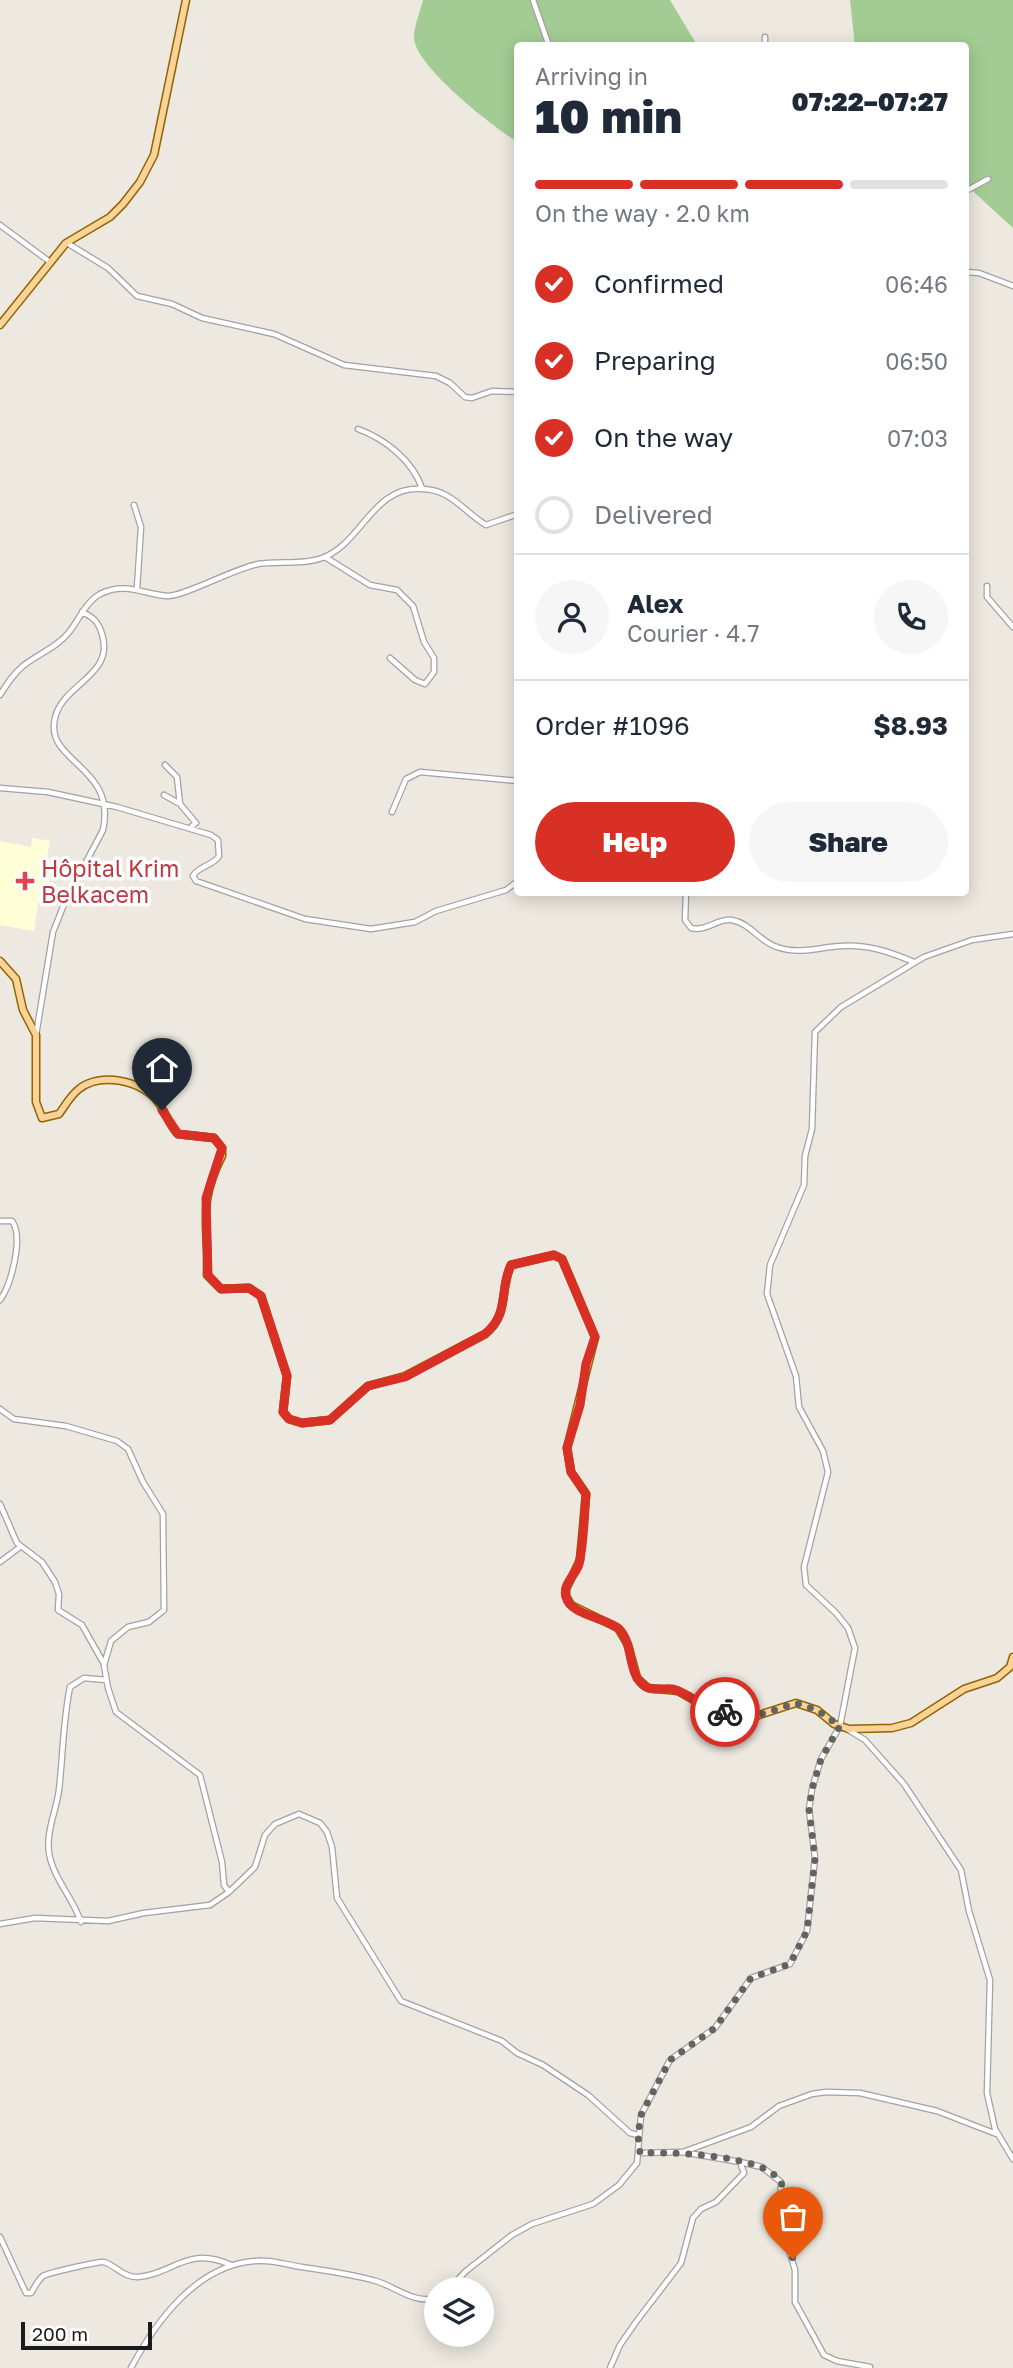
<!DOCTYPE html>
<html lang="en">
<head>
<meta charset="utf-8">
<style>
  body { margin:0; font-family:"Golos Text",sans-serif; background:#f6f6f7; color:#1f2937; height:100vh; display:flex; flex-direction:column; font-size:26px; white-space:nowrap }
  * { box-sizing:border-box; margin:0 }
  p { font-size:23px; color:#747a83 }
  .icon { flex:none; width:38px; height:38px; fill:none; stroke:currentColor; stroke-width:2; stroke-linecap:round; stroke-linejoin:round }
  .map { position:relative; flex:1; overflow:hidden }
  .side { position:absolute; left:514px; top:42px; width:455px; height:854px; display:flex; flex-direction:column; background:#fff; border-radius:7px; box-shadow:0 4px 18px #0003 }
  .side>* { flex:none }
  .buttons { position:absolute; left:424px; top:2277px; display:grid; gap:14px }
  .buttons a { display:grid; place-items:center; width:70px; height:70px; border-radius:50%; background:#fff; box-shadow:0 4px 18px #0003; font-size:35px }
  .scale { position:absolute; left:21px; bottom:18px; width:131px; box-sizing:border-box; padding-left:7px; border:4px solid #1b1b1b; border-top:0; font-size:19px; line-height:24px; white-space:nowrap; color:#1b1b1b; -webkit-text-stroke:5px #fff; paint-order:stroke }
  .pin { position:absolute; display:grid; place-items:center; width:60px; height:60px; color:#fff; margin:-72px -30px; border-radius:50% 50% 50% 0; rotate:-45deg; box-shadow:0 0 7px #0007 }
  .pin .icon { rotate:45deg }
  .courier { position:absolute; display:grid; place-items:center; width:70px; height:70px; margin:-35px; border:5px solid #d93025; border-radius:50%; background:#fff; color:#222; box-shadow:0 2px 9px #0007 }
  .head em { font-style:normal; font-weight:800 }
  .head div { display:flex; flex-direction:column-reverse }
  .head { display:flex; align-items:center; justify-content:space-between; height:119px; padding:0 21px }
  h1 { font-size:46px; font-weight:800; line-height:52px }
  .bar { display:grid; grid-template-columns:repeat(4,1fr); gap:10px 7px; align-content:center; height:84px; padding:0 21px }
  .bar i { height:9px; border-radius:5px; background:#e0e1e3 }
  .bar .active { background:#d93025 }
  .bar p { grid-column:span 4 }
  .line { display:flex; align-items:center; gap:18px; padding:0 21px; border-top:2px solid #e0e1e3 }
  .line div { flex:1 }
  .round { display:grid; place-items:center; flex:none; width:74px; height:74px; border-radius:37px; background:#f6f6f7 }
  ol { padding:0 21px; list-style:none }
  li { display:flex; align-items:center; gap:21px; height:77px }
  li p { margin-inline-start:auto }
  li .icon { padding:7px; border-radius:50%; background:#d93025; color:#fff; stroke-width:4 }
  li:last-child { color:#747a83 }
  li i { width:38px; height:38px; border:4px solid #e0e1e3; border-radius:50% }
  .cta { display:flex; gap:14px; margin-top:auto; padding:14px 21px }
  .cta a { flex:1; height:80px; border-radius:42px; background:#d93025; color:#fff; font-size:28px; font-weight:800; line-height:80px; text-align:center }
  .cta a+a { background:#f6f6f7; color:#1f2937 }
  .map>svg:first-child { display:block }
  .education { fill:#feffd7 }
  .forest { fill:#a3cc94 }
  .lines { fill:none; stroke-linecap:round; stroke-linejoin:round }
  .minor-casing { stroke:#a2a2a2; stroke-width:7 }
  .major-casing { stroke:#916501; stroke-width:9 }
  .minor { stroke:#fff; stroke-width:4.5 }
  .major { stroke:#fbd297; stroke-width:6 }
  .done { stroke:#646360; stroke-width:7; stroke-dasharray:0 12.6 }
  .route { stroke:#d93025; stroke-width:9 }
  .health-dot { fill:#e0444e; stroke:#fff; stroke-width:2.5 }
  .labels { text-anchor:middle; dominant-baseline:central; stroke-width:7; stroke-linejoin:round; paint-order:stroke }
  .health-label { font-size:23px; fill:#be3a42; stroke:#fff; text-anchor:start }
</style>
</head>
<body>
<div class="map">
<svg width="1013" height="2368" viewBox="0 0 1013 2368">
  <rect width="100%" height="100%" fill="#ede9e0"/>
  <path class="education" d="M32 838 50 841 45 871 51 873 48 889 38 904 34 931 0 925V841L31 847Z"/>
  <path class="forest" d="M423 0H670L697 45 518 46V142C494 128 415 66 414 38 414 26 420 12 423 0Z
    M850 0H1013V228L966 185V46L855 45Z"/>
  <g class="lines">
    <g class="minor-casing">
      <path id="minor" d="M533 0 549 46
        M765 46V37
        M966 191 988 179
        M0 225 50 262
        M67 243 108 268 137 296 172 304 202 318 274 334 344 365 436 376 450 383 465 397 472 398 492 391 518 392
        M966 272 979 273 1013 286
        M358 429C385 439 412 460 422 488
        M134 505 141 527 137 588
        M325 557 370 585 397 590 413 606 424 642 434 658V672L425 684 415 680 390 658
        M987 586V597L1013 627
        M0 695C7 684 13 674 23 666 38 654 58 647 70 631 79 619 86 602 100 594 126 581 145 595 168 596 185 596 233 569 258 564 278 561 303 565 322 558 363 543 372 485 423 489 452 490 464 512 486 525L518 514
        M165 765 177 777 180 804 196 823 192 826
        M0 788 48 792 117 807 211 835 218 840 219 856C213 866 198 866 193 876L196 881 305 919 371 929 415 922 436 911 506 890 518 881
        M164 795 180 804
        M392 812 406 779 420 772 518 781
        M686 892 685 920 691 928C706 932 718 918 732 920 750 923 760 942 777 947 799 955 820 947 841 946 868 944 890 952 914 962
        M36 1035 53 932 65 902 103 830C117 765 44 763 55 718 63 683 115 676 102 634 98 621 93 617 82 612
        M0 1221H12C24 1237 11 1285 0 1300
        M0 1409 14 1419 66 1426 117 1441 128 1449 143 1482 163 1514 164 1610 149 1622 128 1627 111 1641 104 1665 108 1688 116 1712 200 1775 222 1862 224 1885 229 1892
        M0 1504 17 1543 42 1562 55 1582 59 1594 58 1610 82 1625 104 1664
        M0 1562 20 1547
        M847 1729 865 1740 904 1784 961 1870 969 1911 990 1980 987 2093 995 2129 1013 2159
        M81 1922C73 1898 53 1878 49 1853 46 1831 56 1812 59 1790 63 1755 63 1721 70 1687L84 1678 106 1680
        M0 1924 35 1918 108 1921 144 1913 210 1905 229 1892 255 1867 265 1835 275 1824 299 1814 320 1823 327 1832 332 1847 337 1898 401 2001 502 2041 517 2053 543 2065 588 2095 630 2133 638 2135
        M683 2152 751 2127 779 2106 812 2094 826 2092 860 2093 937 2111 999 2135
        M740 2162 762 2167 781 2182 780 2220 795 2270V2302L824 2355 837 2361 870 2367
        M0 2237 26 2293H31C35 2287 37 2281 43 2276 48 2273 99 2261 104 2262 116 2266 125 2278 138 2277 174 2274 187 2245 231 2265
        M449 2289 466 2271 512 2235 532 2224 593 2204 619 2185 637 2163 641 2115 670 2060 715 2028 751 1978 790 1964 807 1931 815 1858 809 1809 812 1789 821 1759 840 1726 855 1648 848 1628 836 1613 806 1585 804 1567 828 1472 823 1451 799 1407 796 1376 767 1294 770 1265 804 1185 805 1156 812 1129 815 1032 841 1007 924 957 972 940 1013 934
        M131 2368C156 2321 197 2265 255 2261 272 2259 286 2265 302 2267 327 2271 352 2274 376 2281 396 2287 414 2304 436 2298
        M610 2368 620 2345 636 2322 681 2263 693 2218 701 2209 716 2202 744 2173 740 2162 682 2152 640 2153"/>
    </g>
    <g class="major-casing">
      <path id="major" d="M0 325 66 243 110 217 123 204 140 182 154 155 186 0
        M0 961 16 979 23 1010 36 1035V1102L42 1118 59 1114C65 1106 70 1096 79 1089 100 1072 142 1080 158 1102 166 1112 168 1124 178 1134L214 1138 222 1148V1156C197 1205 209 1224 207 1275L221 1289 249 1288 261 1296 287 1376 283 1412 289 1419 302 1423 330 1420 368 1386 405 1376 485 1334C510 1314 499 1290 511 1265L554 1255 562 1259 595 1337 567 1448 571 1472 586 1494 580 1560 566 1589V1596L571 1605 618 1628 628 1645 637 1678 648 1688 678 1691 710 1710 759 1715 796 1703 817 1710 834 1724 849 1729 892 1728 911 1723 964 1689 997 1678 1010 1667 1013 1657"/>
    </g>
    <use href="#minor" class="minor"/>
    <use href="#major" class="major"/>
  </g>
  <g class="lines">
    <path class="done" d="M725 1712 759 1715 796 1703 817 1710 840 1726 821 1759 812 1789 809 1809 815 1858 807 1931 790 1964 751 1978 715 2028 670 2060 641 2115 638 2135 640 2153C669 2152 763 2154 780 2181 786 2190 780 2207 780 2218 781 2232 789 2246 793 2259"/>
    <path class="route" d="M162 1110 178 1134 214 1138 222 1148 206 1198 208 1275 221 1289 249 1288 261 1296 287 1376 283 1412 289 1419 302 1423 330 1420 368 1386 405 1377 485 1334C510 1314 499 1290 511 1265L554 1255 562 1259 595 1337 586 1364 580 1405 567 1448 571 1472 586 1494C584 1516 584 1542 579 1564 576 1575 562 1584 566 1597 571 1616 607 1617 620 1630 634 1645 627 1676 646 1687 654 1691 663 1688 672 1689 693 1694 699 1709 725 1712"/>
  </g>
  <path class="health-dot" d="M21.5 870.5h7v7h7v7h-7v7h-7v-7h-7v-7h7z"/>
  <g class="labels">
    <g class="health-label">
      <text x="41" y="868">Hôpital Krim<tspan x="41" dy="26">Belkacem</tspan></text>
    </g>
  </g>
</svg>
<div class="buttons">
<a><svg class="icon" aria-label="layers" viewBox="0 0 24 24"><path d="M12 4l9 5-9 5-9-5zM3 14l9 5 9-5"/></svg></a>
</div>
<div class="scale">200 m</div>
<div class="pin" style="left:793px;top:2259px;background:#ea580c"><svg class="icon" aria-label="bag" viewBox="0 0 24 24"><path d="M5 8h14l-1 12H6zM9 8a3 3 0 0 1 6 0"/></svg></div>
<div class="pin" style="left:162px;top:1110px;background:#1f2937"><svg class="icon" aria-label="home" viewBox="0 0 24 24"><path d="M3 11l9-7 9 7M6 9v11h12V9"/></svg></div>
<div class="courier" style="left:725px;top:1712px"><svg class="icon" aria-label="bike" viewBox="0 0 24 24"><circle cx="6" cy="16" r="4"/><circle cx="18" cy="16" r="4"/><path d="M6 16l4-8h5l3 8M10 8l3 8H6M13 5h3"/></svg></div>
<section class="side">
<div class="head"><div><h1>10 min</h1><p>Arriving in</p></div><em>07:22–07:27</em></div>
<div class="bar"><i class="active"></i><i class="active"></i><i class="active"></i><i></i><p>On the way · 2.0 km</p></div>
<ol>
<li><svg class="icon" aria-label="check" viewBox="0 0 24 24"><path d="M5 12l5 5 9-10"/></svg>Confirmed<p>06:46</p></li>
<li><svg class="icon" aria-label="check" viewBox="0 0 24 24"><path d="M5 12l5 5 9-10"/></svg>Preparing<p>06:50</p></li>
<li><svg class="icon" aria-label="check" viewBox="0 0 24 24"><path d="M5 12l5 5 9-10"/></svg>On the way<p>07:03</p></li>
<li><i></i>Delivered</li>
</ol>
<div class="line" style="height:126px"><a class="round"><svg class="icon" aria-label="person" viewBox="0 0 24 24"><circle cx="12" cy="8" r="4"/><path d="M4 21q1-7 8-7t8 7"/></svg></a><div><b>Alex</b><p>Courier · 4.7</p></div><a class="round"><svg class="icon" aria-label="phone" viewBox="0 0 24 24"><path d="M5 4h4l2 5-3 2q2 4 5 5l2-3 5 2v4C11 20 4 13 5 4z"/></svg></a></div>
<div class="line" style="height:91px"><div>Order #1096</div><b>$8.93</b></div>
<div class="cta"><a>Help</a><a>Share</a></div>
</section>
</div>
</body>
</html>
